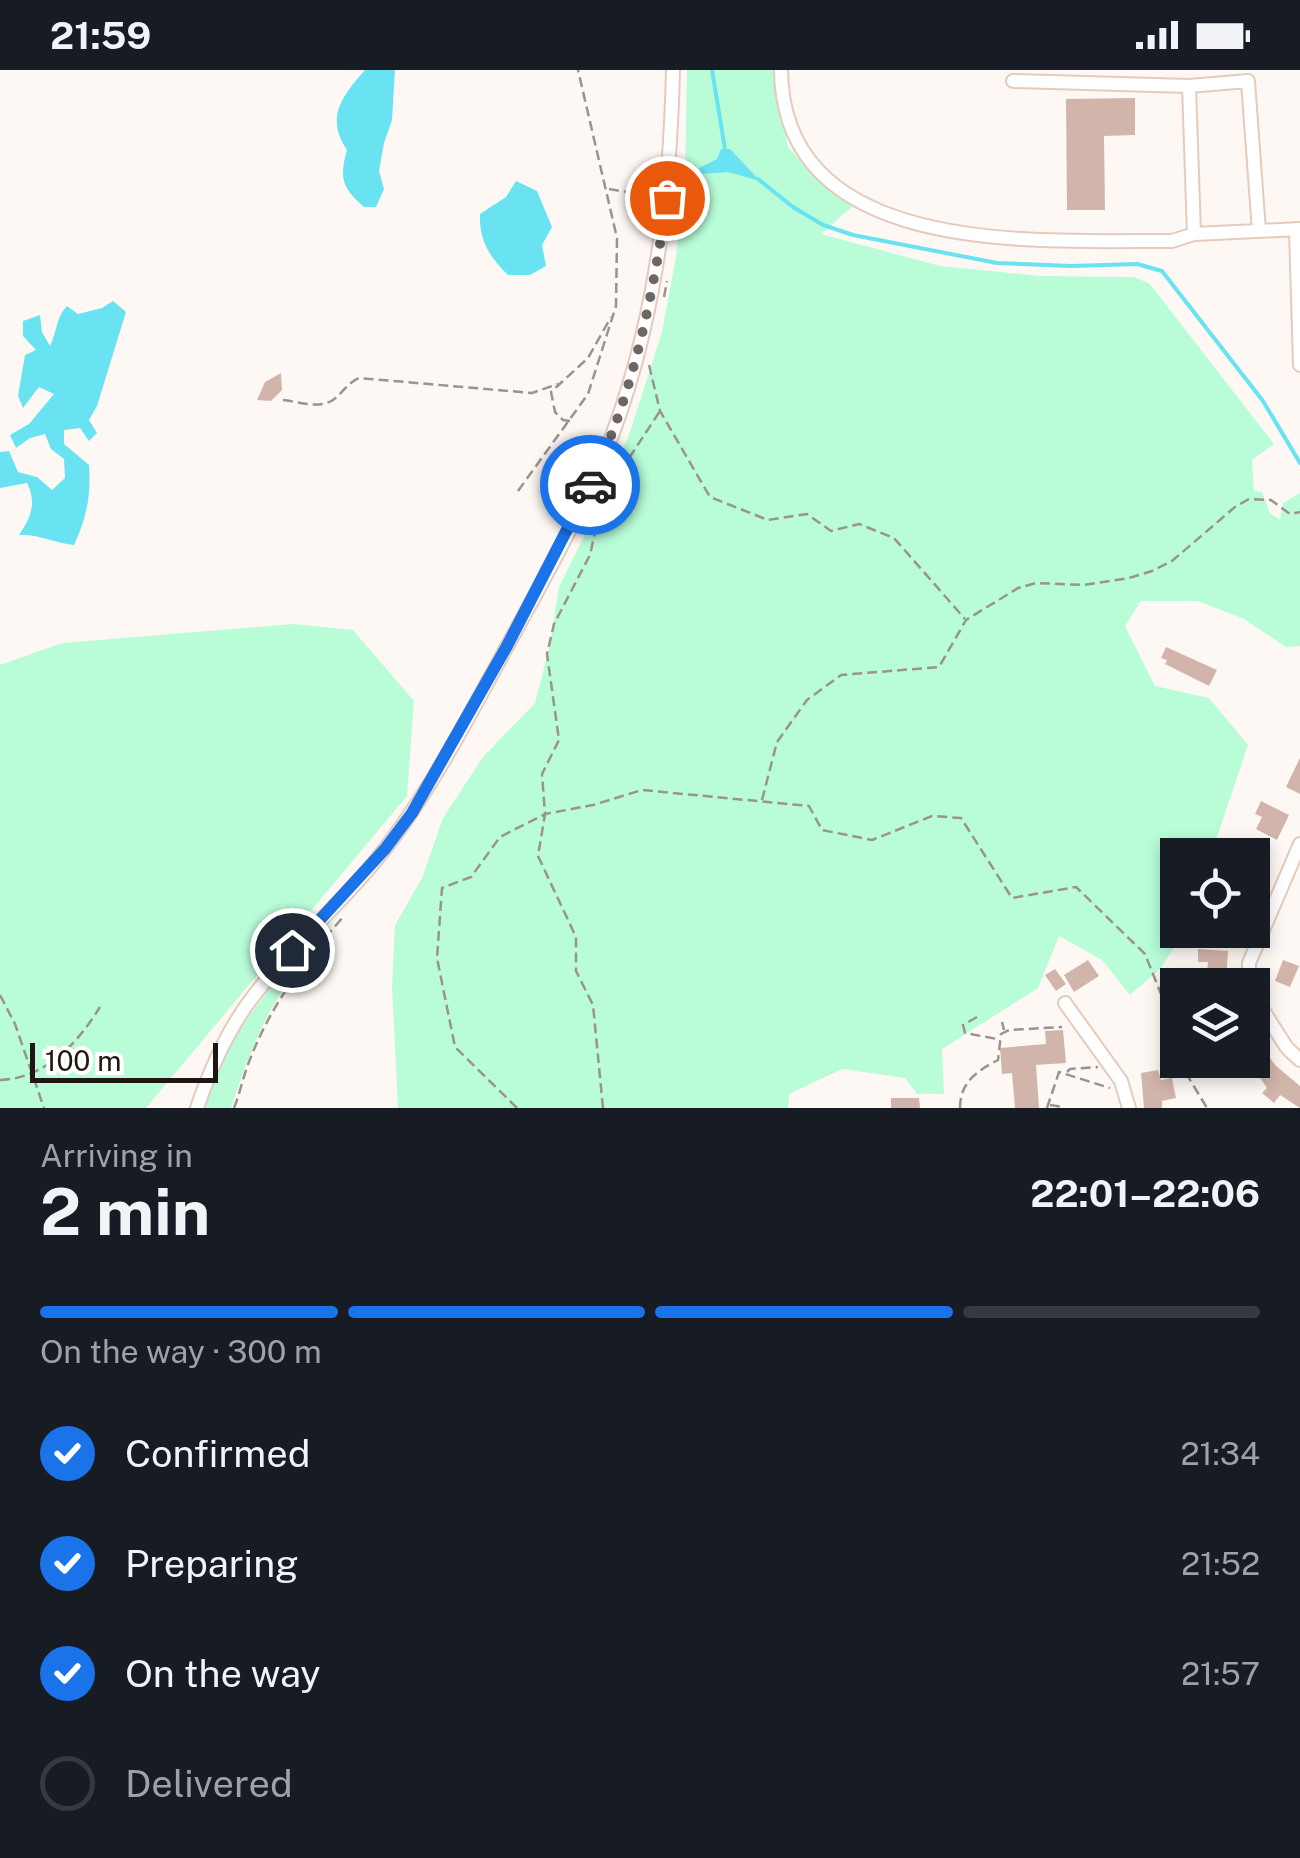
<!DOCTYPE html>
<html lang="en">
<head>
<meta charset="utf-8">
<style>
  body { margin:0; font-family:"Public Sans",sans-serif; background:#242831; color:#f1f3f6; height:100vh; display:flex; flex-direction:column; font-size:38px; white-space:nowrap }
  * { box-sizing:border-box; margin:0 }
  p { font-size:32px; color:#9ea1a6 }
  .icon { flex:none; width:55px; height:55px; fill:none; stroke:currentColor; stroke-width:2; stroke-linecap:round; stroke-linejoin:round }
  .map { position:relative; height:1038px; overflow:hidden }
  .sheet { display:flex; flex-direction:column; background:#171b24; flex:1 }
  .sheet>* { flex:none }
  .controls { position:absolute; left:1160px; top:768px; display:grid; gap:20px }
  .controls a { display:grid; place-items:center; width:110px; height:110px; border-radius:0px; background:#171b24; box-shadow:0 5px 15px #0003; font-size:50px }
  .scale { position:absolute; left:30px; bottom:25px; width:188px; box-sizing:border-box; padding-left:10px; border:5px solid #211712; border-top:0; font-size:28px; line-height:35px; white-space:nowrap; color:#211712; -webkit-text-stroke:8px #fff; paint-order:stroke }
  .pin { position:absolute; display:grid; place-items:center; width:85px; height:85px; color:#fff; margin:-42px; border:5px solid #fff; border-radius:50%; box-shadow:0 2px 10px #0007 }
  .courier { position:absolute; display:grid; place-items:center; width:100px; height:100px; margin:-50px; border:8px solid #1a73e8; border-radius:50%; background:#fff; color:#222; box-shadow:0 2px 12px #0007 }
  .overview em { font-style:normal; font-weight:700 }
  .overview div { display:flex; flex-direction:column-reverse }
  .overview { display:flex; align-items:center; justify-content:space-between; height:170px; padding:0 40px }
  h1 { font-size:65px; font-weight:700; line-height:75px }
  .bar { display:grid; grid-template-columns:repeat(4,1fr); gap:15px 10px; align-content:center; height:120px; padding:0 40px }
  .bar i { height:12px; border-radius:8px; background:#363941 }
  .bar .selected { background:#1a73e8 }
  .bar p { grid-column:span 4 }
  ol { padding:0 40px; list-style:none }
  li { display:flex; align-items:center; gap:30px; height:110px }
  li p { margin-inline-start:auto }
  li .icon { padding:10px; border-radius:50%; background:#1a73e8; color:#fff; stroke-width:4 }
  li:last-child { color:#9ea1a6 }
  li i { width:55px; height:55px; border:5px solid #363941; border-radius:50% }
  .status { display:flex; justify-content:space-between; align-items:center; height:70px; padding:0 50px; background:#171b24; direction:ltr }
  .status svg { height:28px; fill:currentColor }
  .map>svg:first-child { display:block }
  .green { fill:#b8fdd8 }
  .water { fill:#69e2f1 }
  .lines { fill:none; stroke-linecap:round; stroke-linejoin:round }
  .stream { stroke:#69e2f1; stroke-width:4 }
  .building { fill:#d2b5aa }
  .street-casing { stroke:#e5cbbb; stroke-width:16 }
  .path { stroke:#9a938e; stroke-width:2.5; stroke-dasharray:10 5; stroke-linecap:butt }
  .street { stroke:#fff; stroke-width:12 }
  .done { stroke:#6e6661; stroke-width:10; stroke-dasharray:0 18 }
  .route { stroke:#1a73e8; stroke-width:12 }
</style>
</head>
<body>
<div class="status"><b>21:59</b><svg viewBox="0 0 49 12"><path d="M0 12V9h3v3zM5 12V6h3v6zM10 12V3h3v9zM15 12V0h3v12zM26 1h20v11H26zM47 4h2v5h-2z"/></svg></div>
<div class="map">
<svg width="1300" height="1038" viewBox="0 0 1300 1038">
  <rect width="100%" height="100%" fill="#fdf8f4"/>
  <path class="green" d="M687 0H774L788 77 817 109 854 135 821 164 940 196 1040 206 1134 207 1150 214 1274 374 1252 390 1254 421 1262 422 1270 443 1280 450 1283 433 1300 423V576L1286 577 1244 549 1198 531H1141L1125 556 1155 616 1209 628 1248 675 1211 785H1178V860H1185L1161 898 1130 925 1102 890 1059 866 1038 918 942 979 944 1024H917L905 1008 842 999 789 1024 788 1038H398L392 916 395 855 422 808 443 748 483 687 535 633 549 579 559 517 596 442 629 365 662 262 676 187 685 103Z
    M293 554 353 560 414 631 407 726 146 1038H0V595L62 573Z
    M344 840C284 909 259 950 231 1038H204C227 955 286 900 344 840Z"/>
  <path class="water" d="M365 0H395L392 50 384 73 379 101 384 119 376 137H364C342 118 339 108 347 80 325 48 342 26 365 0Z
    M721 79H730L760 111 728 102 702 104 699 98 717 89Z
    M516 111 537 121 552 157 542 175 546 196 530 205H508C489 186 479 171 480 144L506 127Z
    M113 231 126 242 97 336 89 350 97 363 89 371 80 358 64 360V374L89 395C91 426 87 447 74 475 54 473 40 464 19 465 31 447 37 433 27 413L0 418V382L9 381 18 402 37 407 52 420 65 408 64 389 51 379 45 364 30 368 16 378 10 365 29 354 54 324 39 317 23 338 18 326 25 285 36 280 23 266V251L40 245 42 262 50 276C57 262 56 247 67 236L78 244 102 238Z"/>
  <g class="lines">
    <path class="stream" d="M712 0 725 79
      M758 109 793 137 823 155 853 165 997 193 1071 196 1137 194 1162 201 1263 331 1300 393"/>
  </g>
  <path class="building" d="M1135 28V65L1104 66 1105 140H1067L1066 29Z
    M281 303 282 320 271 331 257 330 265 312Z
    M1166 577 1217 600 1209 616 1165 594 1167 590 1161 588Z
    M1300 688V724L1286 717Z
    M1261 731 1289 745 1277 770 1256 759 1262 747 1255 744Z
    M1252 783 1269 791 1252 821Z
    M1198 879 1228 881 1226 910 1220 909V915H1206L1208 892H1198Z
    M1088 890 1099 906 1074 922 1064 905Z
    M1283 890 1299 896 1290 917 1275 911Z
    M1055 899 1066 914 1056 921 1045 905Z
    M1063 960 1066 993 1036 995 1039 1038H1015L1012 1003 1002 1004 1000 978 1046 974 1045 961Z
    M1252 963 1275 995 1300 1016V1038L1280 1025 1274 1033 1262 1023 1267 1018 1248 990H1252Z
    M1158 1000 1161 1010 1172 1008 1176 1028 1162 1031V1038H1144L1141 1003Z
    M891 1028H919L920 1038H891Z"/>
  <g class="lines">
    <g class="street-casing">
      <path id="street" d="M781 0C783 190 1041 170 1172 171L1194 164 1300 159
        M1013 11 1189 16
        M1296 159 1300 295
        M1194 164 1189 16 1248 11 1259 161
        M1249 915V893L1300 774
        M1252 923 1287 978 1300 990
        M1065 933 1121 1011 1129 1038
        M197 1038C211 997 228 958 255 924 297 870 351 825 391 771 435 712 469 646 504 582 539 518 576 453 604 386 654 264 670 131 673 0"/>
    </g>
    <path class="path" d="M609 119 651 126
      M664 227 667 211
      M649 295 660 341 710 427 768 450 807 444 831 461 859 454 894 468 965 549
      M283 330C299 332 319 339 333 330 343 323 347 313 359 308L532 323 558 314
      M570 351 563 350 555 342 551 322 588 288 611 247
      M518 421 588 324 616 236 617 168 578 0
      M762 730 777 672 807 630 841 605 939 597 966 550 1018 518 1036 513 1083 515 1129 508 1152 501 1172 491 1235 437 1249 429 1271 430 1290 444 1300 442
      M0 925 15 954 44 1038
      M977 947 963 955 965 963 997 969
      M1002 952 1004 960
      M1178 990 1207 1038
      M1067 1002 1070 999 1098 997
      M0 1010C46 1008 77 974 100 937
      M1050 1035 1063 1037
      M234 1038C240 1023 243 1007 249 992 270 936 304 891 344 846
      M517 1038 455 977 437 888 442 818 471 807 500 767 545 744 593 735 642 720 809 736 822 760 872 770 932 746 961 748 1012 828 1076 817 1145 884 1161 924 1178 987
      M603 1038 593 935 576 901V867L538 786 545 744 542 704 559 670 547 584 554 554 590 485 595 462 616 436V408L660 341
      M960 1038C960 1012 977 1001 998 990L1001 964 1009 960 1062 957
      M1047 1038 1059 1002 1110 1018"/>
    <use href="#street" class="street"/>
  </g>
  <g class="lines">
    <path class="done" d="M590 415C633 325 653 227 667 128"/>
    <path class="route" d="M292 880 385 779 412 743 507 576 590 415"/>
  </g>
</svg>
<div class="controls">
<a><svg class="icon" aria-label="locate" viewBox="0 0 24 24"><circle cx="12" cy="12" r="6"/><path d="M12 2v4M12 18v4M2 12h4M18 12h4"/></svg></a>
<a><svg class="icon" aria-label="layers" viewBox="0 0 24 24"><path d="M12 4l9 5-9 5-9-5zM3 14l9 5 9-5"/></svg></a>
</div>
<div class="scale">100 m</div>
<div class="pin" style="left:667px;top:128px;background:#ea580c"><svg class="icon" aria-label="bag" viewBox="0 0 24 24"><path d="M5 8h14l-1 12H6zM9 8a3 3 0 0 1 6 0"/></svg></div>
<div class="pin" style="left:292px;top:880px;background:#1f2937"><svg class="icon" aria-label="home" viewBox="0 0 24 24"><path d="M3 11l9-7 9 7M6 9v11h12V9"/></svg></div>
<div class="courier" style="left:590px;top:415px"><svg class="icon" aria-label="car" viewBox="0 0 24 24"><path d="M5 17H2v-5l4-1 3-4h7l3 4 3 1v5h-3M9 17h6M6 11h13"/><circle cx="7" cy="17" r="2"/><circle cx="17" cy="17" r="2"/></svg></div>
</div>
<section class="sheet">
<div class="overview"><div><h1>2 min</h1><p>Arriving in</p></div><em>22:01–22:06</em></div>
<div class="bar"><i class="selected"></i><i class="selected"></i><i class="selected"></i><i></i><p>On the way · 300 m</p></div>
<ol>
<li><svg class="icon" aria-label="check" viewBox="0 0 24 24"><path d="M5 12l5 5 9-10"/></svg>Confirmed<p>21:34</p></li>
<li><svg class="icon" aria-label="check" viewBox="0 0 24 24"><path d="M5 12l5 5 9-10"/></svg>Preparing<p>21:52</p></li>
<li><svg class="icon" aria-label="check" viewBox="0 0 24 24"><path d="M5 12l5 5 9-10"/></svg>On the way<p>21:57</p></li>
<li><i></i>Delivered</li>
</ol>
</section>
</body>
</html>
